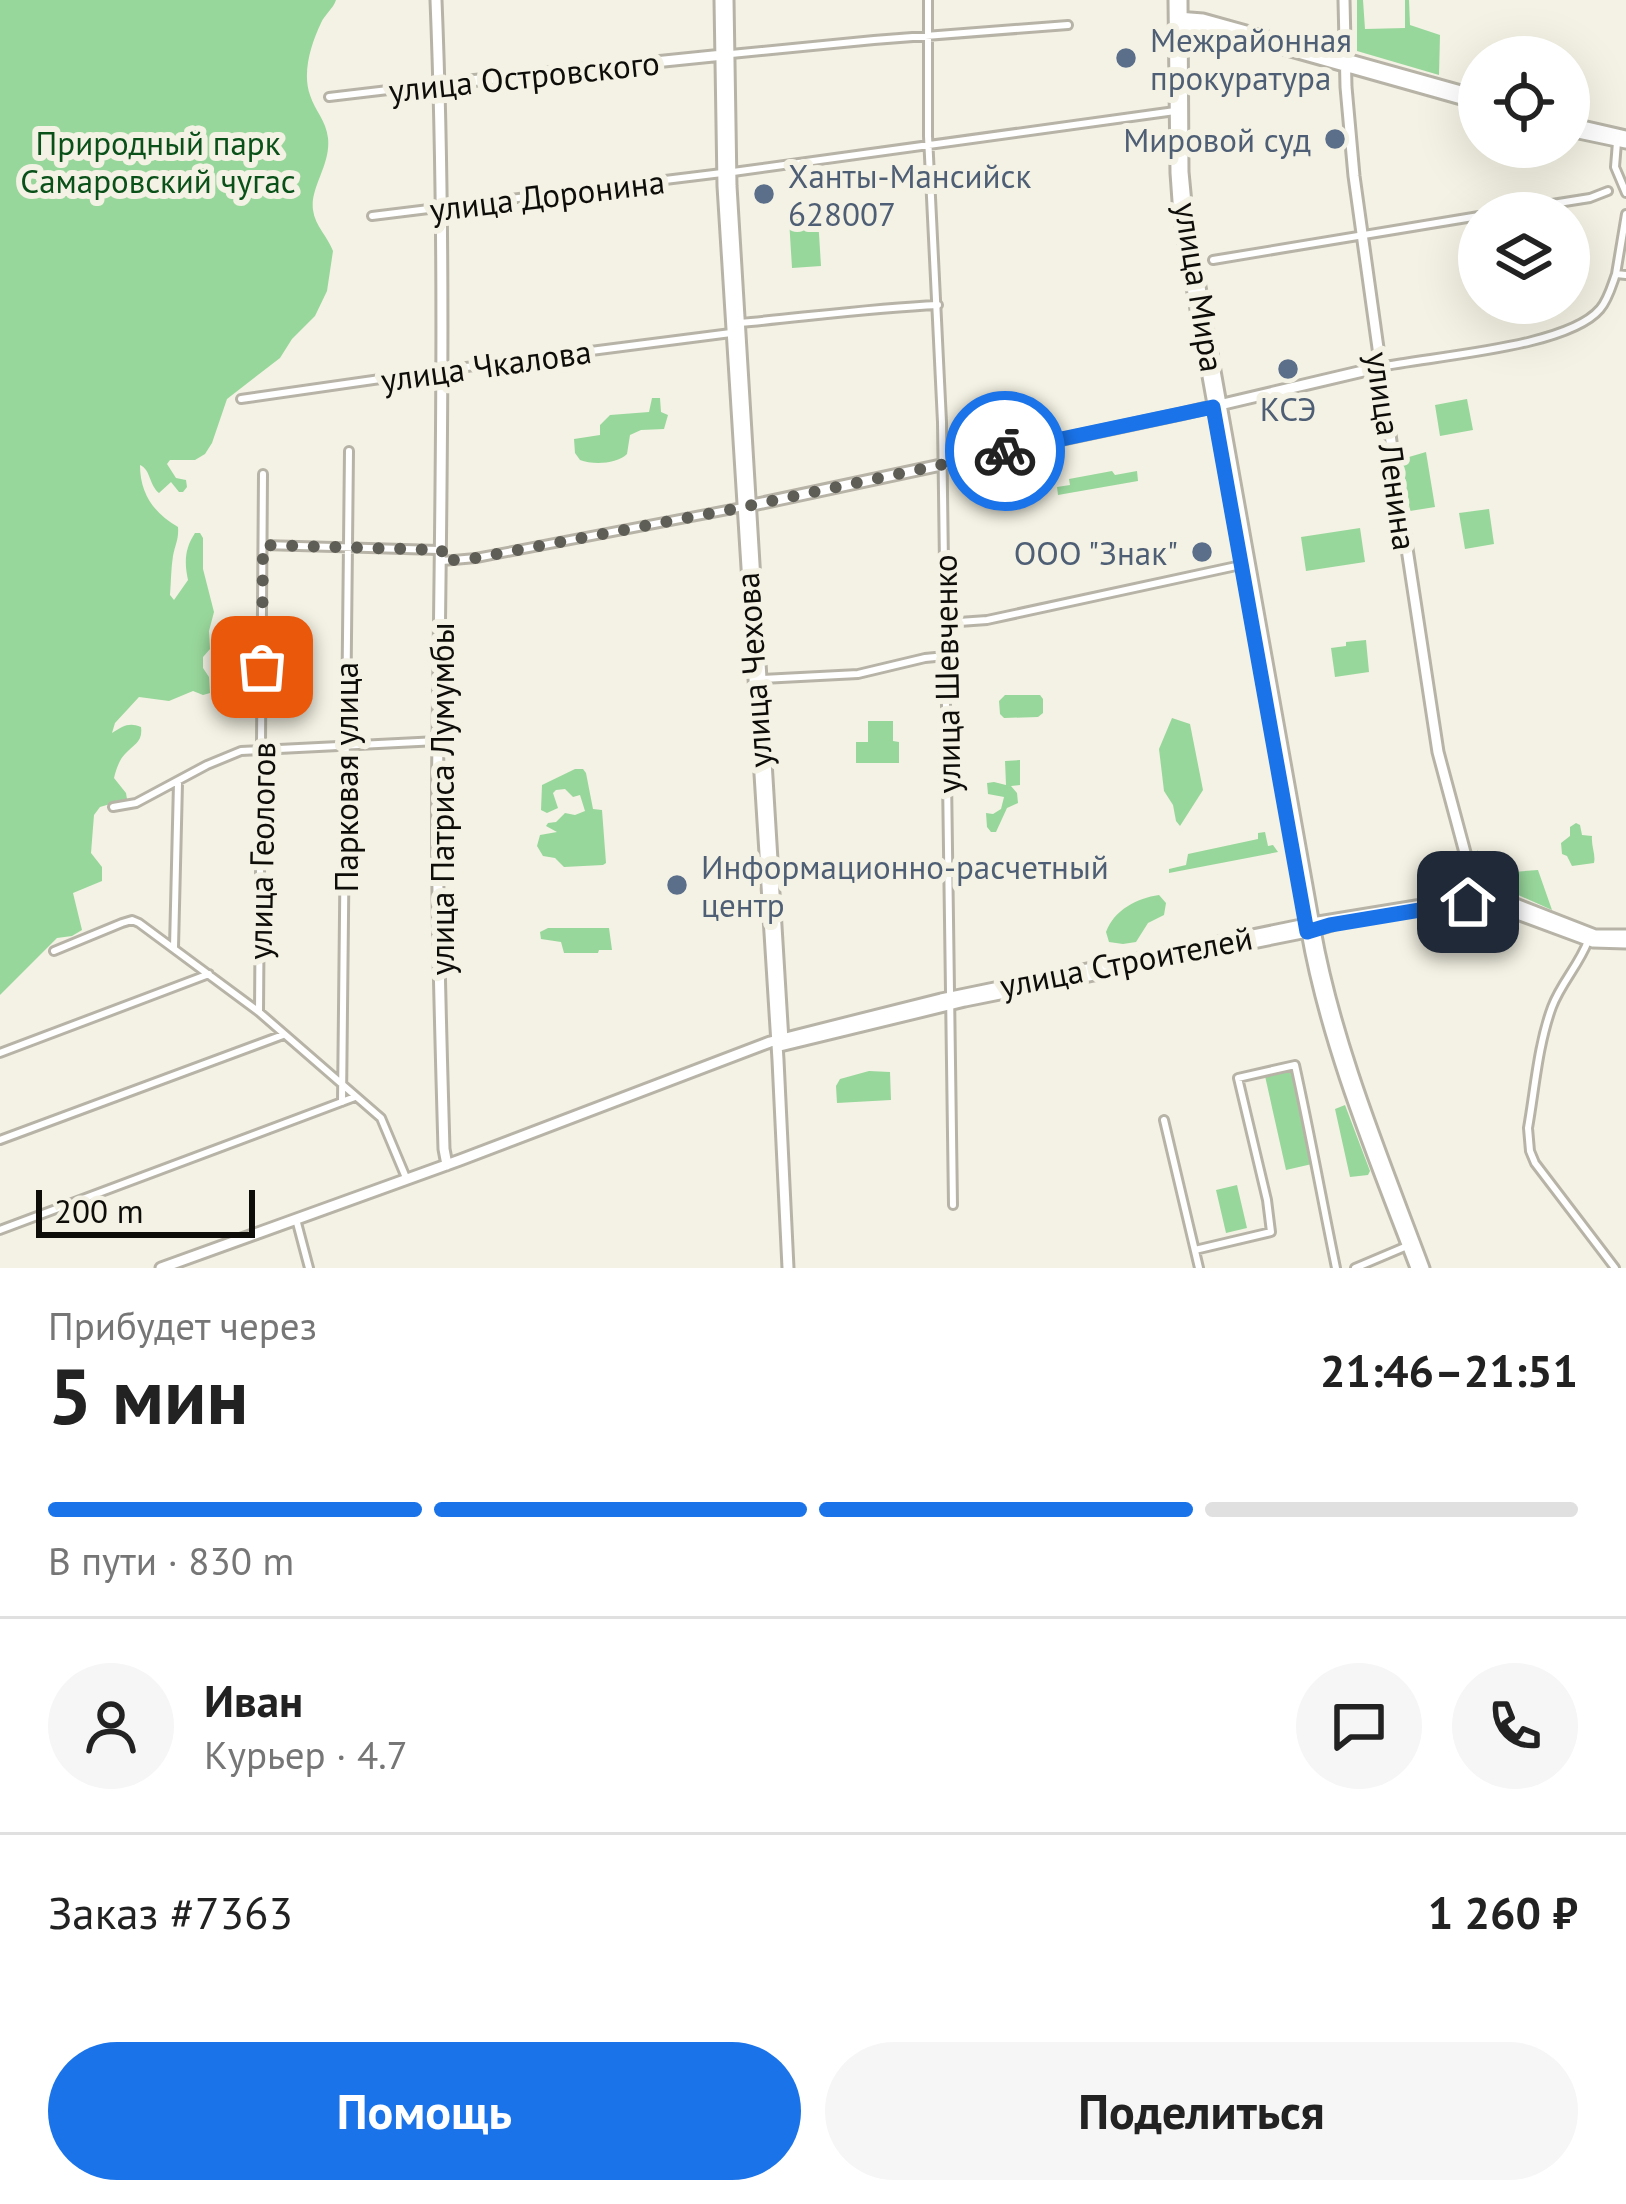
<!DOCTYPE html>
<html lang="ru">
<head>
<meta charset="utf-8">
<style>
  body { margin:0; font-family:"PT Sans",sans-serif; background:#f6f6f6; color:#222; height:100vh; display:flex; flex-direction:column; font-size:45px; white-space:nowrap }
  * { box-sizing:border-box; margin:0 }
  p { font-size:39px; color:#767676 }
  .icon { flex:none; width:66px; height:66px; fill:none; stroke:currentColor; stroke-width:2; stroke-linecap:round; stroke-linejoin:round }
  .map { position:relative; height:1268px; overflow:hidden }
  .details { display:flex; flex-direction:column; background:#fff; flex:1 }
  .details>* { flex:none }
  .tools { position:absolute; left:1458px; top:36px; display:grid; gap:24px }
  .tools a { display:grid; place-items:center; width:132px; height:132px; border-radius:50%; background:#fff; box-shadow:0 12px 48px #0002; font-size:60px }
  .scale { position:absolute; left:36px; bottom:30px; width:219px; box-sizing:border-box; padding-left:12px; border:6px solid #0e0d09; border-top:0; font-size:33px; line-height:42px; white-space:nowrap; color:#0e0d09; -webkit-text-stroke:9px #f4f2e4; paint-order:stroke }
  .pin { position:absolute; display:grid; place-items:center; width:102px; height:102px; color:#fff; margin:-51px; border-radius:24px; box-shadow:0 6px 18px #0006 }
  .courier { position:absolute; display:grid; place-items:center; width:120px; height:120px; margin:-60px; border:9px solid #1a73e8; border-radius:50%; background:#fff; color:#222; box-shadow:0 3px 15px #0007 }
  .overview em { font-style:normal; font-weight:600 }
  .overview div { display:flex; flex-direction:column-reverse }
  .overview { display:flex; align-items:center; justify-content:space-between; height:204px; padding:0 48px }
  h1 { font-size:78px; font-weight:600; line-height:90px }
  .bar { display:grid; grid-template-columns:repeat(4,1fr); gap:18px 12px; align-content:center; height:144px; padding:0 48px }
  .bar i { height:15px; border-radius:9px; background:#e0e0e0 }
  .bar .selected { background:#1a73e8 }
  .bar p { grid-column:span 4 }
  .line { display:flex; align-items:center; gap:30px; padding:0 48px; border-top:3px solid #e0e0e0 }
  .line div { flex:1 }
  .round { display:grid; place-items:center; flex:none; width:126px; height:126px; border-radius:63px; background:#f6f6f6 }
  .cta { display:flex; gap:24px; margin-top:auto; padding:24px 48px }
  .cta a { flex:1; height:138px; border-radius:72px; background:#1a73e8; color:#fff; font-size:48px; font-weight:600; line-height:138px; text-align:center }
  .cta a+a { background:#f6f6f6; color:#222 }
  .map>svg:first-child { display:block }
  .green { fill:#98d79b }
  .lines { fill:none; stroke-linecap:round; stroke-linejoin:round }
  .street-casing { stroke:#b7b4a7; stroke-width:12 }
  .secondary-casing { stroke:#b7b4a7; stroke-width:15 }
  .primary-casing { stroke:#b7b4a7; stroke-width:15 }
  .street { stroke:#fff; stroke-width:6 }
  .secondary { stroke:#fff; stroke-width:9 }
  .primary { stroke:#fff; stroke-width:9 }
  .done { stroke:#5e5d56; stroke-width:12; stroke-dasharray:0 21.6 }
  .route { stroke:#1a73e8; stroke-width:15 }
  .service-dot { fill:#5c6f8a; stroke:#f4f2e4; stroke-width:4.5 }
  .labels { text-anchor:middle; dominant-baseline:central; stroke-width:12; stroke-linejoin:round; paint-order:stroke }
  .service-label { font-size:33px; fill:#4e5e75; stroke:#f4f2e4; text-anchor:start }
  .street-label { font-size:33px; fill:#0e0d09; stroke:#f4f2e4 }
  .park-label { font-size:33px; fill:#0a5119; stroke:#f4f2e4 }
</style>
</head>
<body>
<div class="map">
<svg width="1626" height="1268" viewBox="0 0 1626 1268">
  <rect width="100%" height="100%" fill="#f4f2e4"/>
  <path class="green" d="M0 0H336C333 9 325 14 321 23 311 44 302 73 310 95 315 111 326 120 328 138 331 165 310 187 313 210 315 226 328 237 333 251L327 291 315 316 292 339 280 358 227 399 212 443 205 454 195 460H170L167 464 176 478 186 480 187 487 183 492H179L171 482 159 493C149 485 151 470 140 465 140 494 154 513 178 527 179 539 175 545 173 556 171 568 171 582 170 595L174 600 188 580C184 562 185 548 195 533H200L203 538V569L214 612 209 631 210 649 203 657V668L209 677 210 693 203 695 193 691 169 701 139 697 115 723 112 733C123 726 129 722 141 727 143 742 134 744 125 754 119 760 116 770 114 778L126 793 127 799 100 807 94 815 91 853 102 867V881L73 893 82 930 72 936 57 938 0 995Z
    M1357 0H1363L1365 29 1405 28V0H1409L1410 25 1440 35 1439 75 1357 51Z
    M818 218 821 266 792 268 789 219Z
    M652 398H660L661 412 668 415 664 429 641 430 630 435 627 454C617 464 593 465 580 460L575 453 574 439 600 435V425L610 415 649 412Z
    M1467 399 1473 430 1440 436 1435 405Z
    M1426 452 1435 507 1410 511 1402 459Z
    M1112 471 1115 475 1137 471 1138 481 1058 495 1057 487 1070 485 1069 479Z
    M1489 509 1494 544 1465 549 1459 513Z
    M1360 528 1365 562 1306 571 1301 537Z
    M1366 640 1369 672 1335 677 1331 648 1346 646V642Z
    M1005 695H1040L1043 699V713L1038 717 1004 718 1000 714 999 701Z
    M1172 718 1190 724 1203 790 1180 826 1176 821 1173 805 1164 791 1159 749Z
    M868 721H893V741L899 742V763H856V742H868Z
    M1020 760V785L1011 786 1017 793 1018 803 1007 808 996 832H991L987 827 986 813 993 814 1001 809 1004 797 988 794 987 783 994 782 1006 785 1005 761Z
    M575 769H583L586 773 593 809 602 810 606 863 603 865 564 867 555 858 543 856 537 846 540 835 557 832 546 826 548 823 556 822 565 813 575 815 585 811 580 795 573 797 565 789 556 790 553 793 558 808 547 813 541 810 542 785Z
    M1576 823 1580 825 1582 835 1592 836C1591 846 1596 855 1594 863L1572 866 1567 856 1562 854 1561 843 1570 836V827Z
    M1265 832 1268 846 1273 845 1278 852 1169 873V869L1186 865 1188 854 1258 839V833Z
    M1477 850 1483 856 1488 874 1538 870 1552 910 1491 883 1485 878Z
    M1159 895 1166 903 1164 915 1148 923 1136 942 1123 944 1109 942 1106 932C1114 910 1137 898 1159 895Z
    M548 928H609L612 950H599L598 953H564L561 942 541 939 540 932Z
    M1291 1070 1312 1164 1286 1170 1265 1076Z
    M869 1071 890 1072 891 1100 837 1103 836 1086 840 1079Z
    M1345 1105 1370 1171 1368 1175 1350 1177 1335 1109Z
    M1237 1185 1247 1228 1226 1233 1216 1190Z"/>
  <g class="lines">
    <g class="street-casing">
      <path id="street" d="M928 0V136L942 422 953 1205
        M731 54 874 40 1068 25
        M329 97 439 84
        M1617 142 1615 167 1626 193
        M733 172 1175 111
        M1495 213 1590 198 1608 191
        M372 216 722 173
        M1213 260 1479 216
        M1616 274 1626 214
        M740 323C806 317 872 308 938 305
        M1380 367C1432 356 1567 348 1600 309 1608 300 1612 285 1616 274L1626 275
        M241 399 443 370 731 333
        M263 545 439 550
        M442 561 476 558 743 507
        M945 623 987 620 1241 565
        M762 679 858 674 925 658 946 656
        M113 807 136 803 207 765 241 751 438 741
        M1588 941C1579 965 1561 983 1552 1007 1538 1045 1535 1088 1528 1128L1530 1151 1535 1163 1615 1268
        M174 947 178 783
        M54 951 122 923 132 920 139 923 259 1012 381 1118 407 1180
        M259 1012 263 474
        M0 1053 209 974
        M342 1102 349 451
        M1164 1120 1199 1268
        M0 1140 283 1035
        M296 1219 309 1268
        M0 1230 355 1097
        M1195 1250 1271 1232 1267 1200 1238 1078 1295 1065C1310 1133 1322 1200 1336 1268
        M1355 1268 1407 1246"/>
    </g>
    <g class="secondary-casing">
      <path id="secondary" d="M436 0C446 246 441 492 438 739 436 875 440 1012 444 1149L447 1165
        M720 0 723 186 778 1060 788 1268
        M728 0 731 186 783 1041
        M1174 0 1176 173 1179 215 1307 927
        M1182 0 1183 172 1187 214 1314 925
        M1344 0 1346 87 1354 176 1395 470 1438 752 1478 901
        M1177 17 1203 19 1479 96
        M1180 25 1202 27 1266 44 1479 104
        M440 84 723 55
        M1569 123 1626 136
        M1569 131 1626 143
        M748 506 1181 414 1380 367
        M1485 902 1593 942 1626 943
        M780 1046 965 1001 1307 932 1332 925
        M161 1268 460 1160 770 1042 941 999 1306 924 1477 896 1508 901 1595 935H1626"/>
    </g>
    <g class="primary-casing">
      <path id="primary" d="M1315 930C1336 1046 1383 1158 1424 1268
        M1307 932C1327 1046 1375 1160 1416 1268"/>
    </g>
    <use href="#street" class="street"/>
    <use href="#secondary" class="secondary"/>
    <use href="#primary" class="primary"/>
  </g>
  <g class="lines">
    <path class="done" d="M262 667 263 545 442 550V561L476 558 734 509 1005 451"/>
    <path class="route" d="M1005 451 1213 407 1307 932 1330 925 1468 902"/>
  </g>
  <g class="service-dot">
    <circle cx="1126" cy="58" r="12"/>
    <circle cx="1335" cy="139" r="12"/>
    <circle cx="764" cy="194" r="12"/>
    <circle cx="1288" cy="369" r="12"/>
    <circle cx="1202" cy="552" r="12"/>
    <circle cx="677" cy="885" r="12"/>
  </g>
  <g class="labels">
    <g class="service-label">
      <text x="1150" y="39">Межрайонная<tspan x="1150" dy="38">прокуратура</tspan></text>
      <text x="1311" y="139" text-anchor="end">Мировой суд</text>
      <text x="788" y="175">Ханты-Мансийск<tspan x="788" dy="38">628007</tspan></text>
      <text x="1288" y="408" text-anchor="middle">КСЭ</text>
      <text x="1178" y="552" text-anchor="end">ООО "Знак"</text>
      <text x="701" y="866">Информационно-расчетный<tspan x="701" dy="38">центр</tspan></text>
    </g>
    <g class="street-label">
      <text transform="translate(524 76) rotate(-6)">улица Островского</text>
      <text transform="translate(547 195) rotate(-7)">улица Доронина</text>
      <text transform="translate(1200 287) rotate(81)">улица Мира</text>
      <text transform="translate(486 365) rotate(-8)">улица Чкалова</text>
      <text transform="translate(1392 451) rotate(82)">улица Ленина</text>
      <text transform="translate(753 670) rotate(-94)">улица Чехова</text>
      <text transform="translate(946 674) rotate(-91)">улица Шевченко</text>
      <text transform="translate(345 777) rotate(-90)">Парковая улица</text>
      <text transform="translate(441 799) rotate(-90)">улица Патриса Лумумбы</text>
      <text transform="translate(261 851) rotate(-89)">улица Геологов</text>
      <text transform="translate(1126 961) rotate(-11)">улица Строителей</text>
    </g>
    <g class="park-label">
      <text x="158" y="142">Природный парк<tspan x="158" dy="38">Самаровский чугас</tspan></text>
    </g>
  </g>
</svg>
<div class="tools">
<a><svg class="icon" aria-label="locate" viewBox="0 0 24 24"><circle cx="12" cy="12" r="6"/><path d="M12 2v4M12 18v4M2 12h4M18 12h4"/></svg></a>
<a><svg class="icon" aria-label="layers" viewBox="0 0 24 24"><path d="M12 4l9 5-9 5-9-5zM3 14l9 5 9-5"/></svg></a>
</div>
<div class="scale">200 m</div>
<div class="pin" style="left:262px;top:667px;background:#ea580c"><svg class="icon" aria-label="bag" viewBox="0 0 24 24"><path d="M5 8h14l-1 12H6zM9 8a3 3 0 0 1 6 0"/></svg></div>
<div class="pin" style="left:1468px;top:902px;background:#1f2937"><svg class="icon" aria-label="home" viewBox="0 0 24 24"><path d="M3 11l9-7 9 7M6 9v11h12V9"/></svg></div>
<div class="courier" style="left:1005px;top:451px"><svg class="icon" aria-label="bike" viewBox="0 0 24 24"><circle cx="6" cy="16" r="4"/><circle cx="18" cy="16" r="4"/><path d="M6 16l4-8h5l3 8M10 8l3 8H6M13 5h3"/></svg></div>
</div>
<section class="details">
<div class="overview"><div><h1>5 мин</h1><p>Прибудет через</p></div><em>21:46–21:51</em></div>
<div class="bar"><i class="selected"></i><i class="selected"></i><i class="selected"></i><i></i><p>В пути · 830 m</p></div>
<div class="line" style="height:216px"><a class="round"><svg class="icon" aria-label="person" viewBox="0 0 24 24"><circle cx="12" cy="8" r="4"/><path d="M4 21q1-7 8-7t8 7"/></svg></a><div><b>Иван</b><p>Курьер · 4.7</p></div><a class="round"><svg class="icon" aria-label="chat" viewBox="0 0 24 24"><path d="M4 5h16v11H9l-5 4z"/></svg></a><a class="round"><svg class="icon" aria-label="phone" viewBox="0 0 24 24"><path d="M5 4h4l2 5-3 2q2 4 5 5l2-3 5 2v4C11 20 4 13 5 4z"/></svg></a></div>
<div class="line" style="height:156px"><div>Заказ #7363</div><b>1 260 ₽</b></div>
<div class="cta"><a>Помощь</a><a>Поделиться</a></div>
</section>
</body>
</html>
